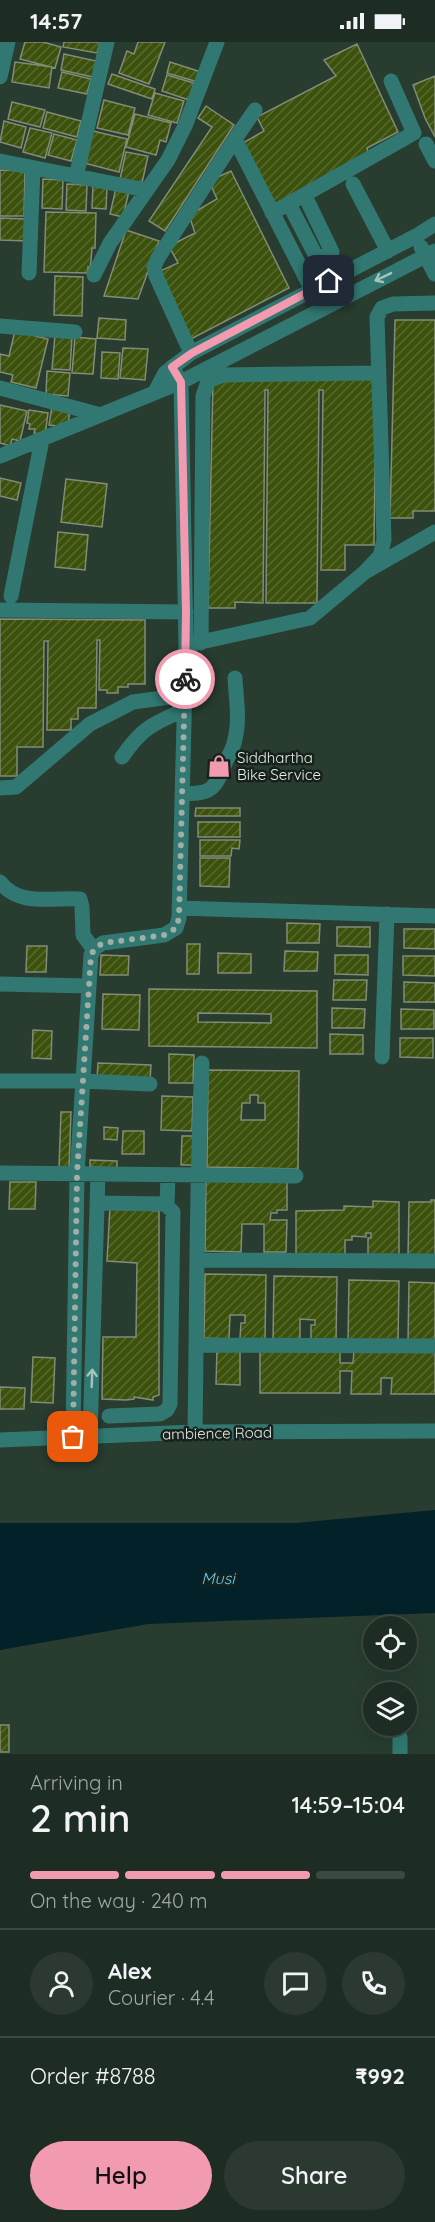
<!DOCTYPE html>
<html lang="en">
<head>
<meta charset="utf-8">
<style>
  body { margin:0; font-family:Quicksand,sans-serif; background:#2b3931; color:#f1f3f6; height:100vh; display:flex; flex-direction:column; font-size:22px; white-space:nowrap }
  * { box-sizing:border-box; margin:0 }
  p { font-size:20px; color:#a1a8a6 }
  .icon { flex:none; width:33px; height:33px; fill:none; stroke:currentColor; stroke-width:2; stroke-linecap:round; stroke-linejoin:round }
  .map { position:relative; height:1712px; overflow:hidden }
  .side { display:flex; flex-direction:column; background:#1e2d24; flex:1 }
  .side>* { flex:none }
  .buttons { position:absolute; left:363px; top:1574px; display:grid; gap:12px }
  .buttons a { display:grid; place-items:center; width:54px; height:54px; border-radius:50%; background:#1e2d24; box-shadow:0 6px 24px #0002,0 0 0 2px #3c4941; font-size:30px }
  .pin { position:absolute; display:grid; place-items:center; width:51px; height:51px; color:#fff; margin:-26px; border-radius:12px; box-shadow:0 3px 9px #0006 }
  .courier { position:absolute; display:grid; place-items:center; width:60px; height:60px; margin:-30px; border:4px solid #f19ab0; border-radius:50%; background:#fff; color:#222; box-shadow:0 2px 8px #0007 }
  .overview em { font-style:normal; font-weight:600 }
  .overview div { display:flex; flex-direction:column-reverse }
  .overview { display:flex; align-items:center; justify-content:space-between; height:102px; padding:0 30px }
  h1 { font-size:39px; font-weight:600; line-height:45px }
  .bar { display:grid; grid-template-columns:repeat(4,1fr); gap:9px 6px; align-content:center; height:72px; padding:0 30px }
  .bar i { height:8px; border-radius:4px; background:#3c4941 }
  .bar .on { background:#f19ab0 }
  .bar p { grid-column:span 4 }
  .line { display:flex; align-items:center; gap:15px; padding:0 30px; border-top:2px solid #3c4941 }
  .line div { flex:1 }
  .round { display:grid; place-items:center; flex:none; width:63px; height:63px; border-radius:32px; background:#2b3931 }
  .action { display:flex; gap:12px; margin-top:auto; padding:12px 30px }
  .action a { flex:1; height:69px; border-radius:36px; background:#f19ab0; color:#111; font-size:24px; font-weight:600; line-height:69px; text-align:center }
  .action a+a { background:#2b3931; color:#f1f3f6 }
  .status { display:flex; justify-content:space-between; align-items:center; height:42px; padding:0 30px; background:#1e2d24; direction:ltr }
  .status svg { height:16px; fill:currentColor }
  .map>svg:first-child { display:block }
  .water { fill:#032129 }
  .building { fill:url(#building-hatch); stroke:#838c76; stroke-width:1.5; fill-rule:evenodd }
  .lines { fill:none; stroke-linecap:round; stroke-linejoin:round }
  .minor { stroke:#327872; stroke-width:15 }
  .oneway { stroke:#a4c4bd }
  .done { stroke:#a0afa6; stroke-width:6; stroke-dasharray:0 10.8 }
  .route { stroke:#f19ab0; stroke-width:8 }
  .labels { text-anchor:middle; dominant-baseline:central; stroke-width:5; stroke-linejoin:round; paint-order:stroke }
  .poi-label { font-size:15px; fill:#e1ede5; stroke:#17201b; text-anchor:start }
  .street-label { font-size:15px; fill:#e1ede5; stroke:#17201b }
  .water-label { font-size:16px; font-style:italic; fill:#50d8fc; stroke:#17201b }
</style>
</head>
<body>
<div class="status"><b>14:57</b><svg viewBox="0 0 49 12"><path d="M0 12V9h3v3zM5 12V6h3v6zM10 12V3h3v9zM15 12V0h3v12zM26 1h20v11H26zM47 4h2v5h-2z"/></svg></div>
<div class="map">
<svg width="435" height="1712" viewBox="0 0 435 1712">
  <defs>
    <pattern id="building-hatch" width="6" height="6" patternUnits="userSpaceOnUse" patternTransform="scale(1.5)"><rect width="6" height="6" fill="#3b510c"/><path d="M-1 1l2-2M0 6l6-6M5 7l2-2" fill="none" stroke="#576a2f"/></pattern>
  </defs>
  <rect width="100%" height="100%" fill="#283c30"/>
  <path class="water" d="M435 1468V1571L148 1582 0 1608V1481H296Z"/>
  <path class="building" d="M25 0H43L61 5 55 26 20 17Z
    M64 0H100L97 11 63 5Z
    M138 0H165L149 42 119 31 127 9 134 12Z
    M357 2 398 90 367 106 368 111 272 164 241 102 264 89 257 75 336 34 324 18Z
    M64 12 96 19 93 35 61 28Z
    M15 20 52 25 49 46 12 40Z
    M170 20 201 30 198 40 167 31Z
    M62 30 91 37 87 52 58 46Z
    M112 32 155 47 152 57 108 42Z
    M167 33 194 41 189 58 162 49Z
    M435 34V95L425 76 413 43Z
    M155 51 184 59 177 81 148 73Z
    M104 58 135 66 128 93 97 86Z
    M12 60 45 68 40 85 8 77Z
    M206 64 234 83 165 189 149 179 212 85 198 76Z
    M47 70 81 79 77 95 43 86Z
    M135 72 171 81 166 100 160 98 156 113 126 105Z
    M4 79 26 85 21 106 0 100Z
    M30 86 52 91 45 116 23 110Z
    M93 89 127 97 119 130 84 121Z
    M54 92 77 98 71 119 48 113Z
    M126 110 148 114 142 141 120 137Z
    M0 128 25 129 24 174H0Z
    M231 129 289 246 189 298 158 230 178 221 169 204 195 191 189 173 217 157 209 139Z
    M43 137 63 138 62 167 42 166Z
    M67 142 87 143 86 169 66 168Z
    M93 144 107 145 106 167 92 166Z
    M116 146 129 149 123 175 110 172Z
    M46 170 96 171 95 206H92L91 219 90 225H88V231L44 230Z
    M0 176 27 177 26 199 0 198Z
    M126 188 159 199 138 257 104 254Z
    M55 234 83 235 82 274 54 273Z
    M99 276 126 278 125 298 97 296Z
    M395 278H435V469H413V476H390Z
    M15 289 48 297 36 346 11 340 13 333 0 330V312L9 314Z
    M55 293 72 295 70 328 52 327Z
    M75 295 96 297 93 332 72 331Z
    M123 306 148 307 145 338 120 336Z
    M102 310 120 311 118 337 101 336Z
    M47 329 70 331 68 354 46 352Z
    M376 337 374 503H345V528H321L323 348H319L317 561H266L268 348H265L263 561 235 560V566H208L213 339Z
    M0 363 27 369 20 399 12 397 10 404 0 401Z
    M52 364 70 366 68 385 49 383Z
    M29 368 48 371 45 393 34 391 35 387H29L30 382 27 381Z
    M0 436 21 441 17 458 0 454Z
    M66 437 107 442 102 485 61 480Z
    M58 490 88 493 85 528 55 525Z
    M0 577 145 578V642H128V645H118V651H107V648H99L100 598H97L96 666H78V677H71V688H47L48 599H44L43 705H17V734H0Z
    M196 766H240V774H195Z
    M198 780H240V795H198Z
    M200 798H240L239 807 232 806 231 814H200Z
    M200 816H230L229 845 200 844Z
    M287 881 320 882 319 901H287Z
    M337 885H370V905L337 904Z
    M404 887H435V907L404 906Z
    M187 902H200L199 932H187Z
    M27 904H47L46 930H26Z
    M285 909 318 910 317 929H284Z
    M218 911 251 912V931H218Z
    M101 913 129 914 128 933H100Z
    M335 913H368V933L335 932Z
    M403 914H435V934L403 933Z
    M334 938H367L366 958H333Z
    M404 940 435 941V960H404Z
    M149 947 317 949V1006L149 1004ZM198 971 271 972V981L198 980Z
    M103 952 140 953 139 988 102 987Z
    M332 966 365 967 364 986H332Z
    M401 967 434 968V987H401Z
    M33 988 52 989 51 1017 32 1016Z
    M330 992 363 993V1012H330Z
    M400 996H433V1016L400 1015Z
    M169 1012 194 1013 193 1041H169Z
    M98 1021 151 1023 150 1039 97 1037Z
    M208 1028 299 1029 298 1127 207 1125ZM250 1053H258V1061H265V1078H241L242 1061H250Z
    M162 1054 193 1055 192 1089 161 1088Z
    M61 1070H71L69 1127 59 1126Z
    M104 1085 118 1086 117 1098 104 1097Z
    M123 1089H144V1112H122Z
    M182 1094H194L193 1123H181Z
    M90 1118 117 1119V1126L90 1125Z
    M206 1138 287 1139V1168H277V1171H271L270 1178H287L286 1210H264V1182H242L241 1210 205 1209Z
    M10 1140H36L35 1167H9Z
    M431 1158H435V1216L408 1215 409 1160H431Z
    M373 1159 399 1160V1214L368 1213V1196H371V1191H366V1195L352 1194V1198H345V1213L296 1212V1169L344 1168V1164L373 1165Z
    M110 1165 159 1169V1353L153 1355V1358L134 1355V1357L126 1358 102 1357 103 1295H136L137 1221 107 1219Z
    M205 1232 266 1233 265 1298 240 1297 241 1281H245V1273H230L229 1297 204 1296Z
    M274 1234 337 1235 336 1300H311V1283H315V1278L300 1277V1300L273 1299Z
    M349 1238 399 1239 398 1301 348 1300Z
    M409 1240 435 1241V1301H408Z
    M217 1307H240V1343L216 1342Z
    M260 1308H340V1321H353L354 1309H435V1352H391L392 1336H381V1352H351L352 1329H340V1351H260Z
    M33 1315 55 1316 53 1361 31 1360Z
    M0 1345 25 1346 24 1367H0Z
    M0 1683H9V1710H0Z"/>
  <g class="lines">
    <path class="minor" d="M0 35 8 0
      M235 97 255 68
      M426 102 435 119
      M0 119 146 148
      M76 135 107 0
      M353 142 388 209
      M305 154 332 210 318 218
      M289 162 329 239
      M272 171 414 91 391 39
      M421 205 435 232
      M29 231 33 126
      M94 233 110 201 168 118 185 84 217 0
      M0 284 75 290
      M191 311 156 234 154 225 158 216 235 97 312 248
      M0 346 101 373
      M155 350 165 331 191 311 416 194 435 182
      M0 414 181 340 435 209
      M365 530 380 514 384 498 377 275 382 266 393 262 435 261
      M11 554 42 398
      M0 568 186 570
      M201 601 203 354 208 339 223 333 378 331
      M192 602 310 576 365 530 435 490
      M122 715C142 686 152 682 184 668
      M0 746 16 745 90 682 133 660 185 653
      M182 751C212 754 216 745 226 719 230 712 234 705 235 697 240 678 236 655 235 636
      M0 840C19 865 52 855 80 857L82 865 83 893 94 908
      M179 866 435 874
      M0 942 88 944
      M382 1015 387 872
      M0 1039H82L150 1042
      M0 1131 296 1134
      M97 1161 165 1162 173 1170 170 1362 167 1368 160 1372 109 1374
      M167 1163 168 1134
      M198 1218 435 1219
      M197 1303 435 1304
      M195 1390C197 1267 196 1144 202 1021
      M90 1394 98 1132
      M73 1395 77 1132 91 913 95 906 103 901 164 893 176 886 179 876 186 603 181 340 172 325
      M0 1398 195 1390 435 1389
      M400 1712V1695"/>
  </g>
  <defs><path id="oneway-shaft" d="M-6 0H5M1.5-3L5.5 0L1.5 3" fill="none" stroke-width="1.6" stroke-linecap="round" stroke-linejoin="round" transform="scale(1.5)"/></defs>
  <g class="oneway">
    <use href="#oneway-shaft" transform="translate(383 235) rotate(154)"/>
    <use href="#oneway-shaft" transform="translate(92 1336) rotate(-88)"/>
  </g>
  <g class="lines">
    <path class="done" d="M73 1395 77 1132 91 913 95 906 103 901 165 893 176 886 179 876 185 637"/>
    <path class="route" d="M185 637 186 570 181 340 172 325 192 311 329 239"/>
  </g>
  <defs>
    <g id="shop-bare" transform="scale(1.8)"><path d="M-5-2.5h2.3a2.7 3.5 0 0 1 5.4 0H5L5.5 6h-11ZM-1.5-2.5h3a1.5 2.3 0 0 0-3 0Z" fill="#f19ab0" stroke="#17201b" stroke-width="2.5" paint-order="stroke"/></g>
  </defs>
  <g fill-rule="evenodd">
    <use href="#shop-bare" x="219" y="724"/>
  </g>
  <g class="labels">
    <g class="poi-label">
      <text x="237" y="715">Siddhartha<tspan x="237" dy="17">Bike Service</tspan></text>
    </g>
    <g class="street-label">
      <text transform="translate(217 1391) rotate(-1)">ambience Road</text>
    </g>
    <g class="water-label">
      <text x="218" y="1536">Musi</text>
    </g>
  </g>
</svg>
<div class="buttons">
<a><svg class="icon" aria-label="locate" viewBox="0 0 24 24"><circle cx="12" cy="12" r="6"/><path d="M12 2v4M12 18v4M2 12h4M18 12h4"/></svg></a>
<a><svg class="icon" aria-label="layers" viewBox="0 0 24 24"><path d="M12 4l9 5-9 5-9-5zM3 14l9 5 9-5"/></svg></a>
</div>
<div class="pin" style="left:73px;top:1395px;background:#ea580c"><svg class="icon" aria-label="bag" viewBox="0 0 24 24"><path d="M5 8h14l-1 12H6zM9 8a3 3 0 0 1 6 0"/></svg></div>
<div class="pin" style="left:329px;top:239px;background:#1f2937"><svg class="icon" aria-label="home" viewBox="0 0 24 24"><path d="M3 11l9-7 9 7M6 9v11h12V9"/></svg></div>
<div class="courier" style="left:185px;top:637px"><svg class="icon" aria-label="bike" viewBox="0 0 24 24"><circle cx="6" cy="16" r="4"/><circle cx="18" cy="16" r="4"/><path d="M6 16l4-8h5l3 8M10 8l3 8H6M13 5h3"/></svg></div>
</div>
<section class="side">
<div class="overview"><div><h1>2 min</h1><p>Arriving in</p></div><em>14:59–15:04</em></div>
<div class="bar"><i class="on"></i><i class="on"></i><i class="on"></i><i></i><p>On the way · 240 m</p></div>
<div class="line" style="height:108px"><a class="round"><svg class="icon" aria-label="person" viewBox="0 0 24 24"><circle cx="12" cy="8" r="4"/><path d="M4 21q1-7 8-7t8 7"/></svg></a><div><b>Alex</b><p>Courier · 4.4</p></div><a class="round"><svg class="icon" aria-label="chat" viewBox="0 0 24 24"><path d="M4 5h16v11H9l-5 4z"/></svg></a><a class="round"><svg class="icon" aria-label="phone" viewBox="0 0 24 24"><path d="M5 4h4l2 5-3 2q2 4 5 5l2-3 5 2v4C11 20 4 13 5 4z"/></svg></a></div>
<div class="line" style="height:78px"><div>Order #8788</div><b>₹992</b></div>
<div class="action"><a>Help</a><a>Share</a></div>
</section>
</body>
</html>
